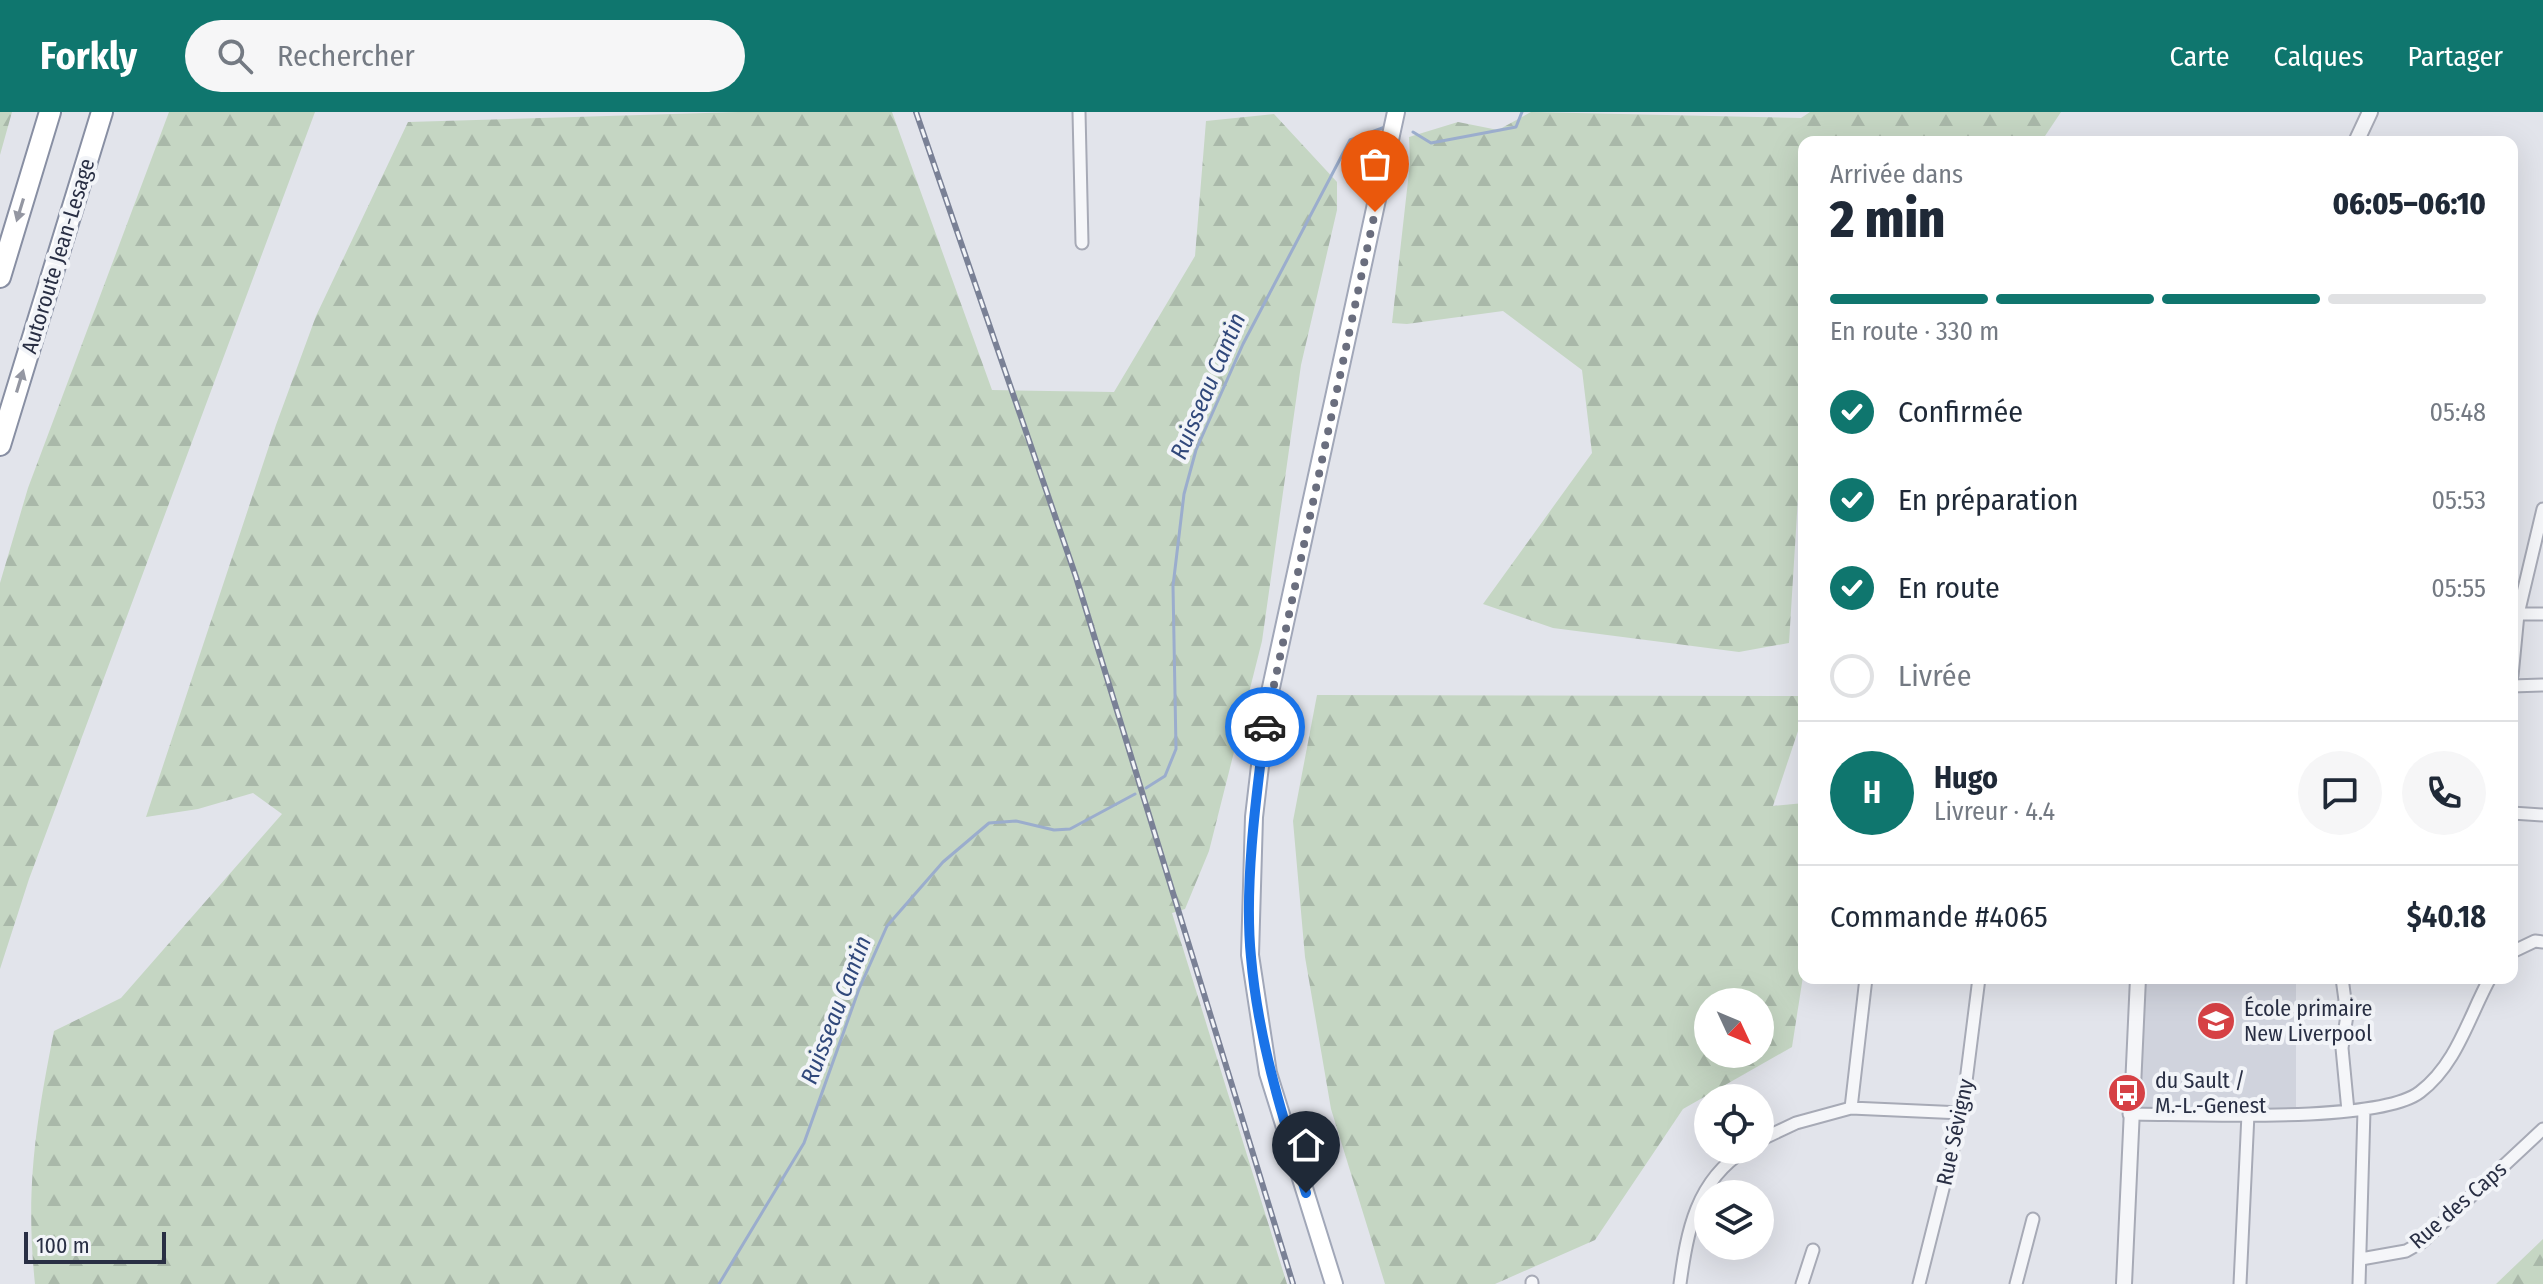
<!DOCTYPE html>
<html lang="fr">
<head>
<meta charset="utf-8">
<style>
  body { margin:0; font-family:"Fira Sans Condensed",sans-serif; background:#f6f6f7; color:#1f2937; height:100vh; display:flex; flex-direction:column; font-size:30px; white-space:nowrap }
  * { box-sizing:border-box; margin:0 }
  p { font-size:26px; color:#747a83 }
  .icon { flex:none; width:44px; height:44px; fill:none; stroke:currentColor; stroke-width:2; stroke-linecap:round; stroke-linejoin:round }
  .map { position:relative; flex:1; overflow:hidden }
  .sheet { position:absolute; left:1798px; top:24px; width:720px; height:848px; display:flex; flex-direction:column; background:#fff; border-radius:16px; box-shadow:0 8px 32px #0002 }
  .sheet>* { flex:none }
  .needle { width:52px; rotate:134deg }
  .buttons { position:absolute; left:1694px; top:876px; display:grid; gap:16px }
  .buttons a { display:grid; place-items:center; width:80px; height:80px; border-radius:50%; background:#fff; box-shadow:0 8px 32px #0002; font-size:40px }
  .scale { position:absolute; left:24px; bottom:20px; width:142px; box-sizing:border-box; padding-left:8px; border:4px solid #292f44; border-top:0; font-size:22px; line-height:28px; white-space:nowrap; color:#292f44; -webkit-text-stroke:6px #f2f4f8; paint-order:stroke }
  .pin { position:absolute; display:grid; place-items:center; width:68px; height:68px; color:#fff; margin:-82px -34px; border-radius:50% 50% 50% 0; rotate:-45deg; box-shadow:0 0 8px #0007 }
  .pin .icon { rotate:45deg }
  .courier { position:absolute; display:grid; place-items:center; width:80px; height:80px; margin:-40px; border:6px solid #1a73e8; border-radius:50%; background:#fff; color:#222; box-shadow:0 2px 10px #0007 }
  .head em { font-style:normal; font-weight:800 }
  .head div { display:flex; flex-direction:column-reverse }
  .head { display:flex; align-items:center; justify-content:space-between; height:136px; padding:0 32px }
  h1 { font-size:52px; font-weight:800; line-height:60px }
  .bar { display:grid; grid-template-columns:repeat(4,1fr); gap:12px 8px; align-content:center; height:96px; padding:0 32px }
  .bar i { height:10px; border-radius:6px; background:#e0e1e3 }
  .bar .current { background:#0f766e }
  .bar p { grid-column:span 4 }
  .line { display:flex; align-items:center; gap:20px; padding:0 32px; border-top:2px solid #e0e1e3 }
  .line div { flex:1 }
  .round { display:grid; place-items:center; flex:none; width:84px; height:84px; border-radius:42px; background:#f6f6f7 }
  ol { padding:0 32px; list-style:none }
  li { display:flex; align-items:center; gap:24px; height:88px }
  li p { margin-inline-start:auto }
  li .icon { padding:8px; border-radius:50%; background:#0f766e; color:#fff; stroke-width:4 }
  li:last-child { color:#747a83 }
  li i { width:44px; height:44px; border:4px solid #e0e1e3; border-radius:50% }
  header { display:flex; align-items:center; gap:48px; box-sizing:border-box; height:112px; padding:0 40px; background:#0f766e; color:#fff }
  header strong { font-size:38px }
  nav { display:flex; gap:44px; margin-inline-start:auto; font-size:28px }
  .search { width:560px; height:72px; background:#f6f6f7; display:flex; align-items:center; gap:20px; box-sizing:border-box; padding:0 28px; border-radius:44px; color:#747a83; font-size:30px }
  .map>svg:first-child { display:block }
  .built { fill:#d0d3dd }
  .forest { fill:url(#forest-firs); fill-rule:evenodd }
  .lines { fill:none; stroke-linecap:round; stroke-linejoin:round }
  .stream { stroke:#9badcd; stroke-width:3 }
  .minor-casing { stroke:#a7aab6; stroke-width:15 }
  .tertiary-casing { stroke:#a7aab6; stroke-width:18 }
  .primary-casing { stroke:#a1a7b8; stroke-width:20 }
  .motorway-casing { stroke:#888fa3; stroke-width:24 }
  .minor { stroke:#f5f6f9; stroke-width:11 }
  .tertiary { stroke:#f5f6f9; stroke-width:14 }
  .primary { stroke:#fff; stroke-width:16 }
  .motorway { stroke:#fff; stroke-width:20 }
  .rail-casing { stroke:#7a8196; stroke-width:6 }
  .rail { stroke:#f2f4f8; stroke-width:3; stroke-dasharray:9; stroke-linecap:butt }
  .oneway { fill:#9497a2 }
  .done { stroke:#6a6e7e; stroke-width:8; stroke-dasharray:0 14.4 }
  .route { stroke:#1a73e8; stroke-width:10 }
  .labels { text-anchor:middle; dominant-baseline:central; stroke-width:8; stroke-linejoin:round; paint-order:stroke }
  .street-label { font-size:22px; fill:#292f44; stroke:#f2f4f8 }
  .poi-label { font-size:22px; fill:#292f44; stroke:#f2f4f8; text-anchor:start }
  .water-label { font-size:24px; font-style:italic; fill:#30487b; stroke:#f2f4f8 }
</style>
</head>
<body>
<header>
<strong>Forkly</strong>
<div class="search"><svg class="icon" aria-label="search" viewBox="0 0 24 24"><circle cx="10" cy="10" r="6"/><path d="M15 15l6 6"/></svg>Rechercher</div>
<nav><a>Carte</a><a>Calques</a><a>Partager</a></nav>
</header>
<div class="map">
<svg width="2543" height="1172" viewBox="0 0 2543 1172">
  <defs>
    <pattern id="forest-firs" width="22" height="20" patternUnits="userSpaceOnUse" patternTransform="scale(2)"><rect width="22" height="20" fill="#c5d6c3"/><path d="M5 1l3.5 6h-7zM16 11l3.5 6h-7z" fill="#a9b8a9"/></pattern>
  </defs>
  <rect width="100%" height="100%" fill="#e2e4eb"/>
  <path class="built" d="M2138 866H2296V1001L2129 1002Z"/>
  <path class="forest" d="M0 0H12L0 43Z
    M169 0H315L29 767 0 857V471L28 376Z
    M738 0H892L992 278 1114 280 1195 144 1206 9 1274 2 1337 70V98L1301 253 1262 529 1209 739 1185 797 1172 801 1287 1172H35C25 1078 36 1010 54 919L121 886 282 702 253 681 198 697 146 705 276 313 316 204 408 10Z
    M1531 0 1801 6 1810 0H2061L2041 30H1804V361L1799 369 1789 531 1739 540 1553 516 1483 492 1592 341 1582 258 1503 199 1407 212 1392 211 1410 51 1409 25 1458 10 1498 18Z
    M1317 583 1804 584V601L1773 694 1804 691V858L1792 935 1683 997 1595 1128 1495 1172H1385L1331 997 1305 845 1293 709ZM1708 890H1760V942H1708Z
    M2543 1127V1172H2496Z"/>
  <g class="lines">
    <path class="stream" d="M1413 20 1431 31 1516 15 1522 0
      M1146 676 1165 664 1176 637 1173 474 1184 382 1196 338 1243 232 1350 28 1385 15
      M719 1172 804 1031 859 877 887 814 943 750 989 711 1016 709 1054 718 1070 717 1135 682"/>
    <g class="minor-casing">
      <path id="minor" d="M1079 0 1082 131
        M2518 502H2543
        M2512 564 2518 502 2543 397
        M2512 574 2543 573
        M2512 701 2543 703
        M2512 840 2535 829 2543 830
        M2342 866 2347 903 2342 936 2348 999
        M1851 996 1866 866
        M2129 1002C2188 1002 2379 1012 2420 980 2457 952 2469 904 2490 866
        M1760 1028 1796 1011 1851 996 1962 1001
        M2361 1147 2406 1139 2422 1130 2543 1017
        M1532 1170V1172
        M1680 1172C1687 1119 1696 1069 1745 1038
        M1802 1172 1813 1138
        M1919 1172 1962 1001 1979 866
        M2016 1172 2033 1107
        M2240 1172 2248 1002
        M2359 1172 2364 998"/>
    </g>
    <g class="tertiary-casing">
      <path id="tertiary" d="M2356 30 2370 0
        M2124 1172 2138 866"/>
    </g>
    <g class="primary-casing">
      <path id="primary" d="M1334 1172 1268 961 1250 843 1254 705 1267 594 1396 0"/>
    </g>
    <g class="motorway-casing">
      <path id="motorway" d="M0 165 50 0
        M0 333 102 0"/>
    </g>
    <use href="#minor" class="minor"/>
    <use href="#tertiary" class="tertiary"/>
    <use href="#primary" class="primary"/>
    <use href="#motorway" class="motorway"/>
    <g class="rail-casing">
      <path id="rail" d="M916 0 1076 465 1293 1172"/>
    </g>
    <use href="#rail" class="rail"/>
  </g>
  <defs><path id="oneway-solid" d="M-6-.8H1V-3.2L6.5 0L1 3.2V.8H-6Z" transform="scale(2)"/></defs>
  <g class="oneway">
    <use href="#oneway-solid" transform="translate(20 98) rotate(107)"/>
    <use href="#oneway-solid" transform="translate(20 269) rotate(-73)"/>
  </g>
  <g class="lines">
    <path class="done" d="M1265 615 1375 100"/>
    <path class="route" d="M1265 615C1256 685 1244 775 1251 845 1258 927 1282 1003 1306 1081"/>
  </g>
  <defs>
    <g id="school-disc" transform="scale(2)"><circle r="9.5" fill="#d64145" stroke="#f2f4f8"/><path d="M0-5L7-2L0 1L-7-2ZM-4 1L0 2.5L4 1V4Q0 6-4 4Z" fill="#fff"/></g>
    <g id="bus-disc" transform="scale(2)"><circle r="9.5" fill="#d64145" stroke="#f2f4f8"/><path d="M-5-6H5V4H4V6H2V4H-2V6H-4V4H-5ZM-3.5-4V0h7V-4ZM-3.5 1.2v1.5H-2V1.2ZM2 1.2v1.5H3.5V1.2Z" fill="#fff"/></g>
  </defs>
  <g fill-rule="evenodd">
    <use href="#school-disc" x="2216" y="909"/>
    <use href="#bus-disc" x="2127" y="981"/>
  </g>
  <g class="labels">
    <g class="street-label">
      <text transform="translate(58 144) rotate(-73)">Autoroute Jean-Lesage</text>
      <text transform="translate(1955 1020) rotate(-78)">Rue Sévigny</text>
      <text transform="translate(2458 1093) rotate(-41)">Rue des Caps</text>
    </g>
    <g class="poi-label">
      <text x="2244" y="896">École primaire<tspan x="2244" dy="25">New Liverpool</tspan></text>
      <text x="2155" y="968">du Sault /<tspan x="2155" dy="25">M.-L.-Genest</tspan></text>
    </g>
    <g class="water-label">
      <text transform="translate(1208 274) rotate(-67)">Ruisseau Cantin</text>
      <text transform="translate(836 898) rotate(-69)">Ruisseau Cantin</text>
    </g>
  </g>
</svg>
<div class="buttons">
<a><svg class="needle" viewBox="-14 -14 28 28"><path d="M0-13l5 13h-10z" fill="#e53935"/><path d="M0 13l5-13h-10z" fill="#747a83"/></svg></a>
<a><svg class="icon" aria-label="locate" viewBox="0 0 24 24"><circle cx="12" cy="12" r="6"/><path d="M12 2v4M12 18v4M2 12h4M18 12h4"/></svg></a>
<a><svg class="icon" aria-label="layers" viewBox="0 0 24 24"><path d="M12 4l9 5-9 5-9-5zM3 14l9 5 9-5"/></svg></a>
</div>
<div class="scale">100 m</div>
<div class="pin" style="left:1375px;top:100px;background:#ea580c"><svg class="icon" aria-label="bag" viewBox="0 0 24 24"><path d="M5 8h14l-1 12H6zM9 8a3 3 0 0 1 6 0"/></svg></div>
<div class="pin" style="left:1306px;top:1081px;background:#1f2937"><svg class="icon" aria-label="home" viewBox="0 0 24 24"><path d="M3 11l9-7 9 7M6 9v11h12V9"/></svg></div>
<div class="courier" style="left:1265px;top:615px"><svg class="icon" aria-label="car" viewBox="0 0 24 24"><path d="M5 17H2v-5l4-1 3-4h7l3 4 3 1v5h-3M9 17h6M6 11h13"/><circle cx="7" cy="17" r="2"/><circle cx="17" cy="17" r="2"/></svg></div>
<section class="sheet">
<div class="head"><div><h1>2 min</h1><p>Arrivée dans</p></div><em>06:05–06:10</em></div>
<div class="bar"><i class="current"></i><i class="current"></i><i class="current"></i><i></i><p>En route · 330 m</p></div>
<ol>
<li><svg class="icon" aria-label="check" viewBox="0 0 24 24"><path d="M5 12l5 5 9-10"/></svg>Confirmée<p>05:48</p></li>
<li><svg class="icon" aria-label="check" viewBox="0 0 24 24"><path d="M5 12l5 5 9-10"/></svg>En préparation<p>05:53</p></li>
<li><svg class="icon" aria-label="check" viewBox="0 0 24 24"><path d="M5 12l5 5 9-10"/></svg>En route<p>05:55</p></li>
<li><i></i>Livrée</li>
</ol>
<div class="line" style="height:144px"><b class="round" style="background:#0f766e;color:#fff">H</b><div><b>Hugo</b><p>Livreur · 4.4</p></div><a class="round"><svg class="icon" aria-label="chat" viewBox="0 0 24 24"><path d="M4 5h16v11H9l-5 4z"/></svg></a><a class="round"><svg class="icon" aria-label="phone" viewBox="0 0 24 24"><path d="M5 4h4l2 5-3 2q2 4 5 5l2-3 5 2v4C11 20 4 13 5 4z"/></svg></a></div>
<div class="line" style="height:104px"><div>Commande #4065</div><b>$40.18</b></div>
</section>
</div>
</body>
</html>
